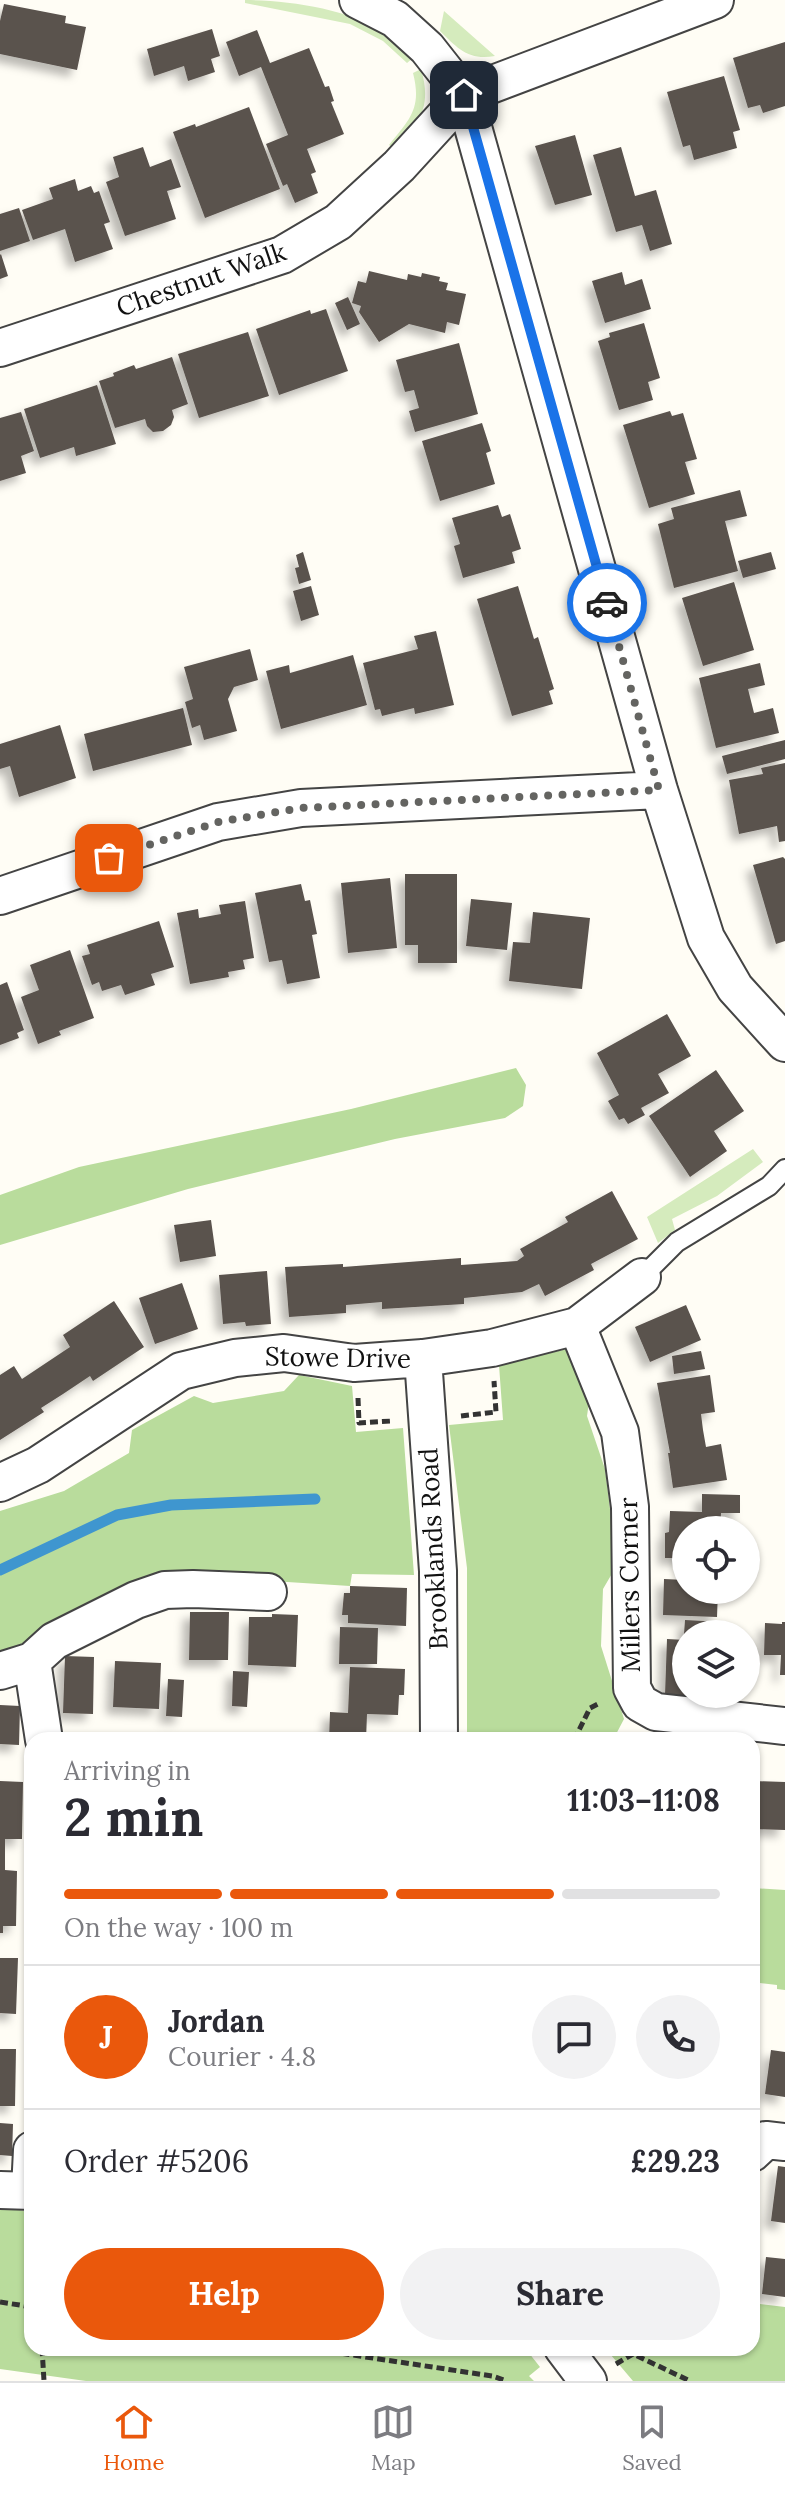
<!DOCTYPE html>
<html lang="en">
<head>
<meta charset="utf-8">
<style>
  body { margin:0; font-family:Lora,serif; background:#f2f2f3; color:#2b2b33; height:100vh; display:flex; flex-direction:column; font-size:30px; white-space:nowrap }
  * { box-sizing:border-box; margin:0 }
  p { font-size:26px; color:#7c7c81 }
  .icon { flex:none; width:44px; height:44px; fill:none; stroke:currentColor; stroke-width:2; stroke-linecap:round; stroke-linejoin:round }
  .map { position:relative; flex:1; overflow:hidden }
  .drawer { position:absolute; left:24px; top:1732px; width:736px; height:624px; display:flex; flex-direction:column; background:#fff; border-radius:24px; box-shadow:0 2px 6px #0004 }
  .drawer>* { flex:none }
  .fabs { position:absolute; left:672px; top:1516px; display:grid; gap:16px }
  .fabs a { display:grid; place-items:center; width:88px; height:88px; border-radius:50%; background:#fff; box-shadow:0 2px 6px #0004; font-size:40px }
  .pin { position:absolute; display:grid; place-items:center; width:68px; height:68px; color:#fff; margin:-34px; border-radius:16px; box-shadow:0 4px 12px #0006 }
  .courier { position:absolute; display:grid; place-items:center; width:80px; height:80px; margin:-40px; border:6px solid #1a73e8; border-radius:50%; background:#fff; color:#222; box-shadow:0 2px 10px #0007 }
  .head em { font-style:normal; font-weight:700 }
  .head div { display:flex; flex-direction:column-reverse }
  .head { display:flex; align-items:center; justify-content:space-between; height:136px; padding:0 40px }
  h1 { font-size:52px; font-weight:700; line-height:60px }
  .bar { display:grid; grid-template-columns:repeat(4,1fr); gap:12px 8px; align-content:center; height:96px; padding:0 40px }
  .bar i { height:10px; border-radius:6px; background:#e1e1e2 }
  .bar .on { background:#ea580c }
  .bar p { grid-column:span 4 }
  .line { display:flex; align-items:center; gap:20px; padding:0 40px; border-top:2px solid #e1e1e2 }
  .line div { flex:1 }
  .round { display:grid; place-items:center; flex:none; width:84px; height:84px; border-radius:42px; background:#f2f2f3 }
  .cta { display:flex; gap:16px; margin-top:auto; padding:16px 40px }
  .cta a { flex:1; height:92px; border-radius:48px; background:#ea580c; color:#fff; font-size:32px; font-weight:700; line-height:92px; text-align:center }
  .cta a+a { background:#f2f2f3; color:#2b2b33 }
  .tabs { display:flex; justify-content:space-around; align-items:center; height:112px; border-top:2px solid #e1e1e2; background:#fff; font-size:22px; color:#7c7c81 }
  .tabs a { display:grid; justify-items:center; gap:4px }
  .tabs .on { color:#ea580c }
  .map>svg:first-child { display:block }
  .green { fill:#d5ebbd }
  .forest { fill:#b9dc9c }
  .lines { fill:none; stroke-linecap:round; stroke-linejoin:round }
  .stream { stroke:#3f96cf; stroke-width:11 }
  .building { fill:#5a524d; filter:url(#shadow) }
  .service-casing { stroke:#444; stroke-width:22 }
  .minor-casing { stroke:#444; stroke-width:40 }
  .path { stroke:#333; stroke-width:5; stroke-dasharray:8 4; stroke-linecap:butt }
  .service { stroke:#fff; stroke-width:18 }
  .minor { stroke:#fff; stroke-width:36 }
  .done { stroke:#646461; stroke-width:8; stroke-dasharray:0 14.4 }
  .route { stroke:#1a73e8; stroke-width:10 }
  .labels { text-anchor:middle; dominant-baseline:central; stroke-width:8; stroke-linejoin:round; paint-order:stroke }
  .street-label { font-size:26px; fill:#111; stroke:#fff }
</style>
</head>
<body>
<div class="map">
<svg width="785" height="2381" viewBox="0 0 785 2381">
  <defs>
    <filter id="shadow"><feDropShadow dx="-7" dy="7" stdDeviation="4" flood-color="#0004"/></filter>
  </defs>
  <rect width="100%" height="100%" fill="#fffdf5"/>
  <path class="green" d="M245 0C288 0 349 9 385 32 395 39 404 50 413 58L407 63 383 41 350 24 245 3Z
    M444 11 495 56C469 61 457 48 440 31Z
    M421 69C432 106 420 123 396 150L389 145C410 119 422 108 413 73Z
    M753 1149 763 1162 717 1196 672 1219 675 1230 658 1243 647 1217Z"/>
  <path class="forest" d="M516 1068 526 1085 523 1106 505 1118 395 1139 188 1189 0 1245V1195L79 1167 351 1109Z
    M567 1349 590 1395 587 1416 605 1469 617 1565 603 1589 601 1646 624 1719 613 1740H467V1568L449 1425 503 1420 499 1365Z
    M299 1375 352 1386 356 1432 403 1428 414 1575 352 1574 350 1586 256 1580 0 1659V1511L64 1491 129 1453 132 1430 194 1396 213 1403 284 1391Z
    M752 1888 785 1890V1990L777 1989V1985L752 1982Z
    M15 2209 32 2213V2348H525L540 2367 529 2376 534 2381H86L0 2369V2210Z
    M752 2303 785 2307V2381H633L605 2348H752Z"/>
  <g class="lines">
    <path class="stream" d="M0 1570 117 1515 171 1505 315 1499"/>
  </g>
  <path class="building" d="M4 4 66 16 65 23 86 27 77 70 0 54V21Z
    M212 29 220 56 211 59 215 72 188 81 184 66 154 76 147 49Z
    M257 30 270 63 309 48 325 87 329 86 334 101 331 102 344 134 307 149 316 172 311 174 318 193 295 203 287 184 283 186 266 144 288 135 261 67 239 76 226 42Z
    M785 42V106L763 113 760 105 748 108 733 58Z
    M724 76 740 130 733 132 737 148 694 160 690 145 683 147 667 92Z
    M249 107 280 189 205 218 173 132 195 124 196 127Z
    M575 135 592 195 555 205 535 146Z
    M143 147 150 167 171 159 181 187 167 191 176 219 125 236 106 182 119 177 113 157Z
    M621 147 635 196 656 190 672 244 650 251 642 225 616 232 593 155Z
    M75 179 78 191 91 186 94 193 99 191 110 222 104 224 113 249 75 262 65 229 33 240 22 210 53 199 49 188Z
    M19 208 30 241 0 251V214Z
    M1 254 8 276 0 279V255Z
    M369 271 407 280 408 274 421 277 422 273 440 277 439 281 448 283 446 290 466 294 459 325 447 322 445 333 409 324 379 342 359 312 361 306 352 303 358 281 366 283Z
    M622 272 625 285 642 279 651 309 605 323 592 281Z
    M348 297 360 324 347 330 335 303Z
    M326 309 348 371 279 395 256 329 310 310 311 314Z
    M644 323 660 378 648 382 653 400 619 410 598 341 610 337 609 333Z
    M248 332 269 396 199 418 178 354Z
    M459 343 478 414 415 432 409 411 419 408 414 390 405 392 396 360Z
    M172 357 188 404 172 410 174 417 171 425 163 431 153 432 147 426 145 419 115 428 99 381 114 376 113 373 134 365 136 369Z
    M97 385 116 444 76 456 74 447 40 458 24 409Z
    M670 411 672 416 683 413 697 459 685 462 695 494 649 508 623 425Z
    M21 412 34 451 21 456 26 473 0 481V418Z
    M482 423 491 451 486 453 495 484 440 501 422 441Z
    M740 490 747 516 725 521 738 571 674 588 658 524 674 519 671 508Z
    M498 505 502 517 510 514 521 549 512 552 515 563 463 578 454 546 460 544 452 518Z
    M303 552 311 580 299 584 295 568 299 567 296 555Z
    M771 552 776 569 743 578 738 561Z
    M734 582 754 650 703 666 682 598Z
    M311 586 319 615 301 621 293 591Z
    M518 586 534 639 538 637 554 689 549 691 553 704 512 716 477 599Z
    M436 631 454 705 415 714 414 708 382 716 380 709 375 710 363 663 418 649 414 636Z
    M250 649 258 680 234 687 228 699 237 731 204 740 200 725 192 728 185 702 193 699 184 667Z
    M353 655 367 705 281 729 266 671 289 665 290 673Z
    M760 663 765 685 748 689 754 713 773 708 779 733 716 748 699 678Z
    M183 708 192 745 93 771 84 734Z
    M60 725 76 778 19 797 10 766 0 769V744Z
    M785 740V759L727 774 722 756Z
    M785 763V841L779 842 777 826 739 834 729 780 763 774 761 768Z
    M783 857 785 859V941L776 944 753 865Z
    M405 874H457V963H418V945H405Z
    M390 878 397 948 348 953 341 883Z
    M301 884 305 901 310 900 317 934 312 935 320 978 287 984 282 960 269 962 255 893Z
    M471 899 512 903 507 950 466 946Z
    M245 901 254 958 243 960 245 969 228 972 229 977 190 984 177 913 198 909 199 918 221 914 219 905Z
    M533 912 590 918 582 989 509 981 513 942 530 943Z
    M159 921 174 967 151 974 155 985 125 995 121 985 102 991 99 982 92 985 82 956 90 954 87 945Z
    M70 950 94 1018 59 1031 61 1035 38 1044 21 997 39 990 30 965Z
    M7 982 24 1030 17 1033 19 1038 0 1045V985Z
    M667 1014 691 1056 658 1074 669 1093 641 1108 645 1115 628 1124 624 1118 619 1120 608 1101 619 1095 597 1053Z
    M716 1070 744 1111 714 1131 727 1151 690 1177 649 1116Z
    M612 1191 638 1239 591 1264 594 1270 545 1296 539 1284 522 1292 464 1298V1304L382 1309V1302L346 1305V1313L289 1317 285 1267 343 1264V1267L461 1258V1265L517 1261 524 1256 520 1249 568 1222 565 1217Z
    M211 1220 216 1256 180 1262 174 1225Z
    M267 1271 271 1324 246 1326 245 1322 223 1324 219 1275Z
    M182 1283 198 1329 155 1344 139 1298Z
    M114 1301 144 1347 93 1381 90 1376 63 1394 41 1408 44 1412 0 1440V1375L14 1366 22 1379 70 1347 63 1335Z
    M686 1305 701 1340 650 1362 635 1327Z
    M701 1351 705 1369 674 1374 672 1356Z
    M710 1375 715 1412 701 1414 703 1430 706 1447 721 1444 727 1480 673 1488 668 1453H670L657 1383Z
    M702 1494 740 1495V1513H721L720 1530H686V1558H665V1533L669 1532 670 1511 702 1512Z
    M664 1579 686 1580V1590H718L717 1617 663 1615Z
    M350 1586 407 1588 406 1626 348 1623V1615H342L344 1593H350Z
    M190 1612H229L228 1660H189Z
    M272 1614 298 1615 296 1667 248 1665 249 1617H272Z
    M685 1620 723 1622 722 1634H684Z
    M782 1622H785V1675H780L781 1655H764L765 1623 782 1624Z
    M340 1627 378 1628 377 1664H339Z
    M667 1639 686 1640V1696L665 1695Z
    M65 1656 94 1657 93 1714 63 1713Z
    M115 1661 161 1663 159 1709 113 1707Z
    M350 1667 405 1669 404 1695H399L398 1715 367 1714 366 1740H329L330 1712 348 1713Z
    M233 1671 249 1672 247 1707 232 1706Z
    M168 1679 184 1680 182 1717 166 1716Z
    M0 1705 20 1706 19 1745 0 1744Z
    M0 1781 23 1782 22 1839H5V1870L17 1871 16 1926H3V1933H0Z
    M752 1781 785 1782V1830L752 1829Z
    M0 1958H18L16 2014 0 2013Z
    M0 2049H16L15 2106H0Z
    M771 2050 785 2052V2097L765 2094Z
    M0 2123 13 2124 12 2156 0 2155Z
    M778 2166 785 2167V2223L771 2221Z
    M766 2257 785 2259V2297L762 2294Z"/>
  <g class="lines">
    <g class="service-casing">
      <path id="service" d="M642 1277 677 1242 769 1186 785 1169"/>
    </g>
    <g class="minor-casing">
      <path id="minor" d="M358 0 395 19 427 48 464 95 659 790 706 938 735 988 785 1043
        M0 348 282 255 338 222 399 166 464 95 715 0
        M0 896 218 822 301 808 659 790
        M577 1326 620 1432 630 1507 632 1688 640 1703 656 1712 785 1726
        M423 1358 438 1571 439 1740
        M0 1483 38 1465 181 1371 235 1358 284 1353 354 1363 423 1358 492 1348 577 1326 642 1277
        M32 1661 44 1740
        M0 1671 32 1661 54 1641 136 1600 165 1590 193 1589 268 1592
        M752 2153 766 2140 785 2142
        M0 2190 32 2191
        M30 2190 32 2150
        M563 2348 588 2381"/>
    </g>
    <path class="path" d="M358 1398 359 1423 392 1421
      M461 1416 496 1412 494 1381
      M574 1740 590 1708 600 1703
      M0 2302 32 2307
      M42 2348 44 2381
      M306 2348 492 2376 507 2381
      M616 2364 633 2354 690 2381"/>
    <use href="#service" class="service"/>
    <use href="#minor" class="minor"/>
  </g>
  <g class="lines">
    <path class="done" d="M109 858 218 822 301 808 659 790 607 603"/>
    <path class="route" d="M464 95 607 603"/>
  </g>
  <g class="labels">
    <g class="street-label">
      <text transform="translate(201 279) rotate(-19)">Chestnut Walk</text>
      <text transform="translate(338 1357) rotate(1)">Stowe Drive</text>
      <text transform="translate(433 1549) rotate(-93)">Brooklands Road</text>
      <text transform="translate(629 1585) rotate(-91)">Millers Corner</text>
    </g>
  </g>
</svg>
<div class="fabs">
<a><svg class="icon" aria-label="locate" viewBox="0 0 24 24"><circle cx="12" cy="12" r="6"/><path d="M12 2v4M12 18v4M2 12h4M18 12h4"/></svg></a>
<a><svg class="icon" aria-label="layers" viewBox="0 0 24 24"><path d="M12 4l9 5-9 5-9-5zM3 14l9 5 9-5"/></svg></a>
</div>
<div class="pin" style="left:109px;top:858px;background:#ea580c"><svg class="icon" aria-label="bag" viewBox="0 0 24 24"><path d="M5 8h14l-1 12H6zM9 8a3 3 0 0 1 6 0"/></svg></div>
<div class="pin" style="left:464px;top:95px;background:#1f2937"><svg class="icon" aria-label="home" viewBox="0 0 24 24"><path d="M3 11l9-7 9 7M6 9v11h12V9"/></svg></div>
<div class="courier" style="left:607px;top:603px"><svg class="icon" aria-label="car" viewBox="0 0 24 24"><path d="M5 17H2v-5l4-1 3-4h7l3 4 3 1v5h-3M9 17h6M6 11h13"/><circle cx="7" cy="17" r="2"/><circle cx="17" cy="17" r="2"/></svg></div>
<section class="drawer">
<div class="head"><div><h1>2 min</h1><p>Arriving in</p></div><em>11:03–11:08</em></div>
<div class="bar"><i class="on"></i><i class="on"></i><i class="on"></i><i></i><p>On the way · 100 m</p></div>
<div class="line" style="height:144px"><b class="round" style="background:#ea580c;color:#fff">J</b><div><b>Jordan</b><p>Courier · 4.8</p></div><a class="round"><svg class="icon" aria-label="chat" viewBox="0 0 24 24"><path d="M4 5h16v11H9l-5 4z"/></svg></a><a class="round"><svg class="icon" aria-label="phone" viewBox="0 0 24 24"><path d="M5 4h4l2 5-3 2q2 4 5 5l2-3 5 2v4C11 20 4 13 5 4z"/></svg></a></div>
<div class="line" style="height:104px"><div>Order #5206</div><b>£29.23</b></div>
<div class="cta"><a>Help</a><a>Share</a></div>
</section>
</div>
<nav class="tabs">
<a class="on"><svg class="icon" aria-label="home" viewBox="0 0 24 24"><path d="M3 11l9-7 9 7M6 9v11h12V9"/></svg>Home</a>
<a><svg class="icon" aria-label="map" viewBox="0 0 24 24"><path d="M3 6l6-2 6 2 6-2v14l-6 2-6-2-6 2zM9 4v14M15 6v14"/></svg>Map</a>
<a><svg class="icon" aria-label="saved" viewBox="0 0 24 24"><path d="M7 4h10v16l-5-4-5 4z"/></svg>Saved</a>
</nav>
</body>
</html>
